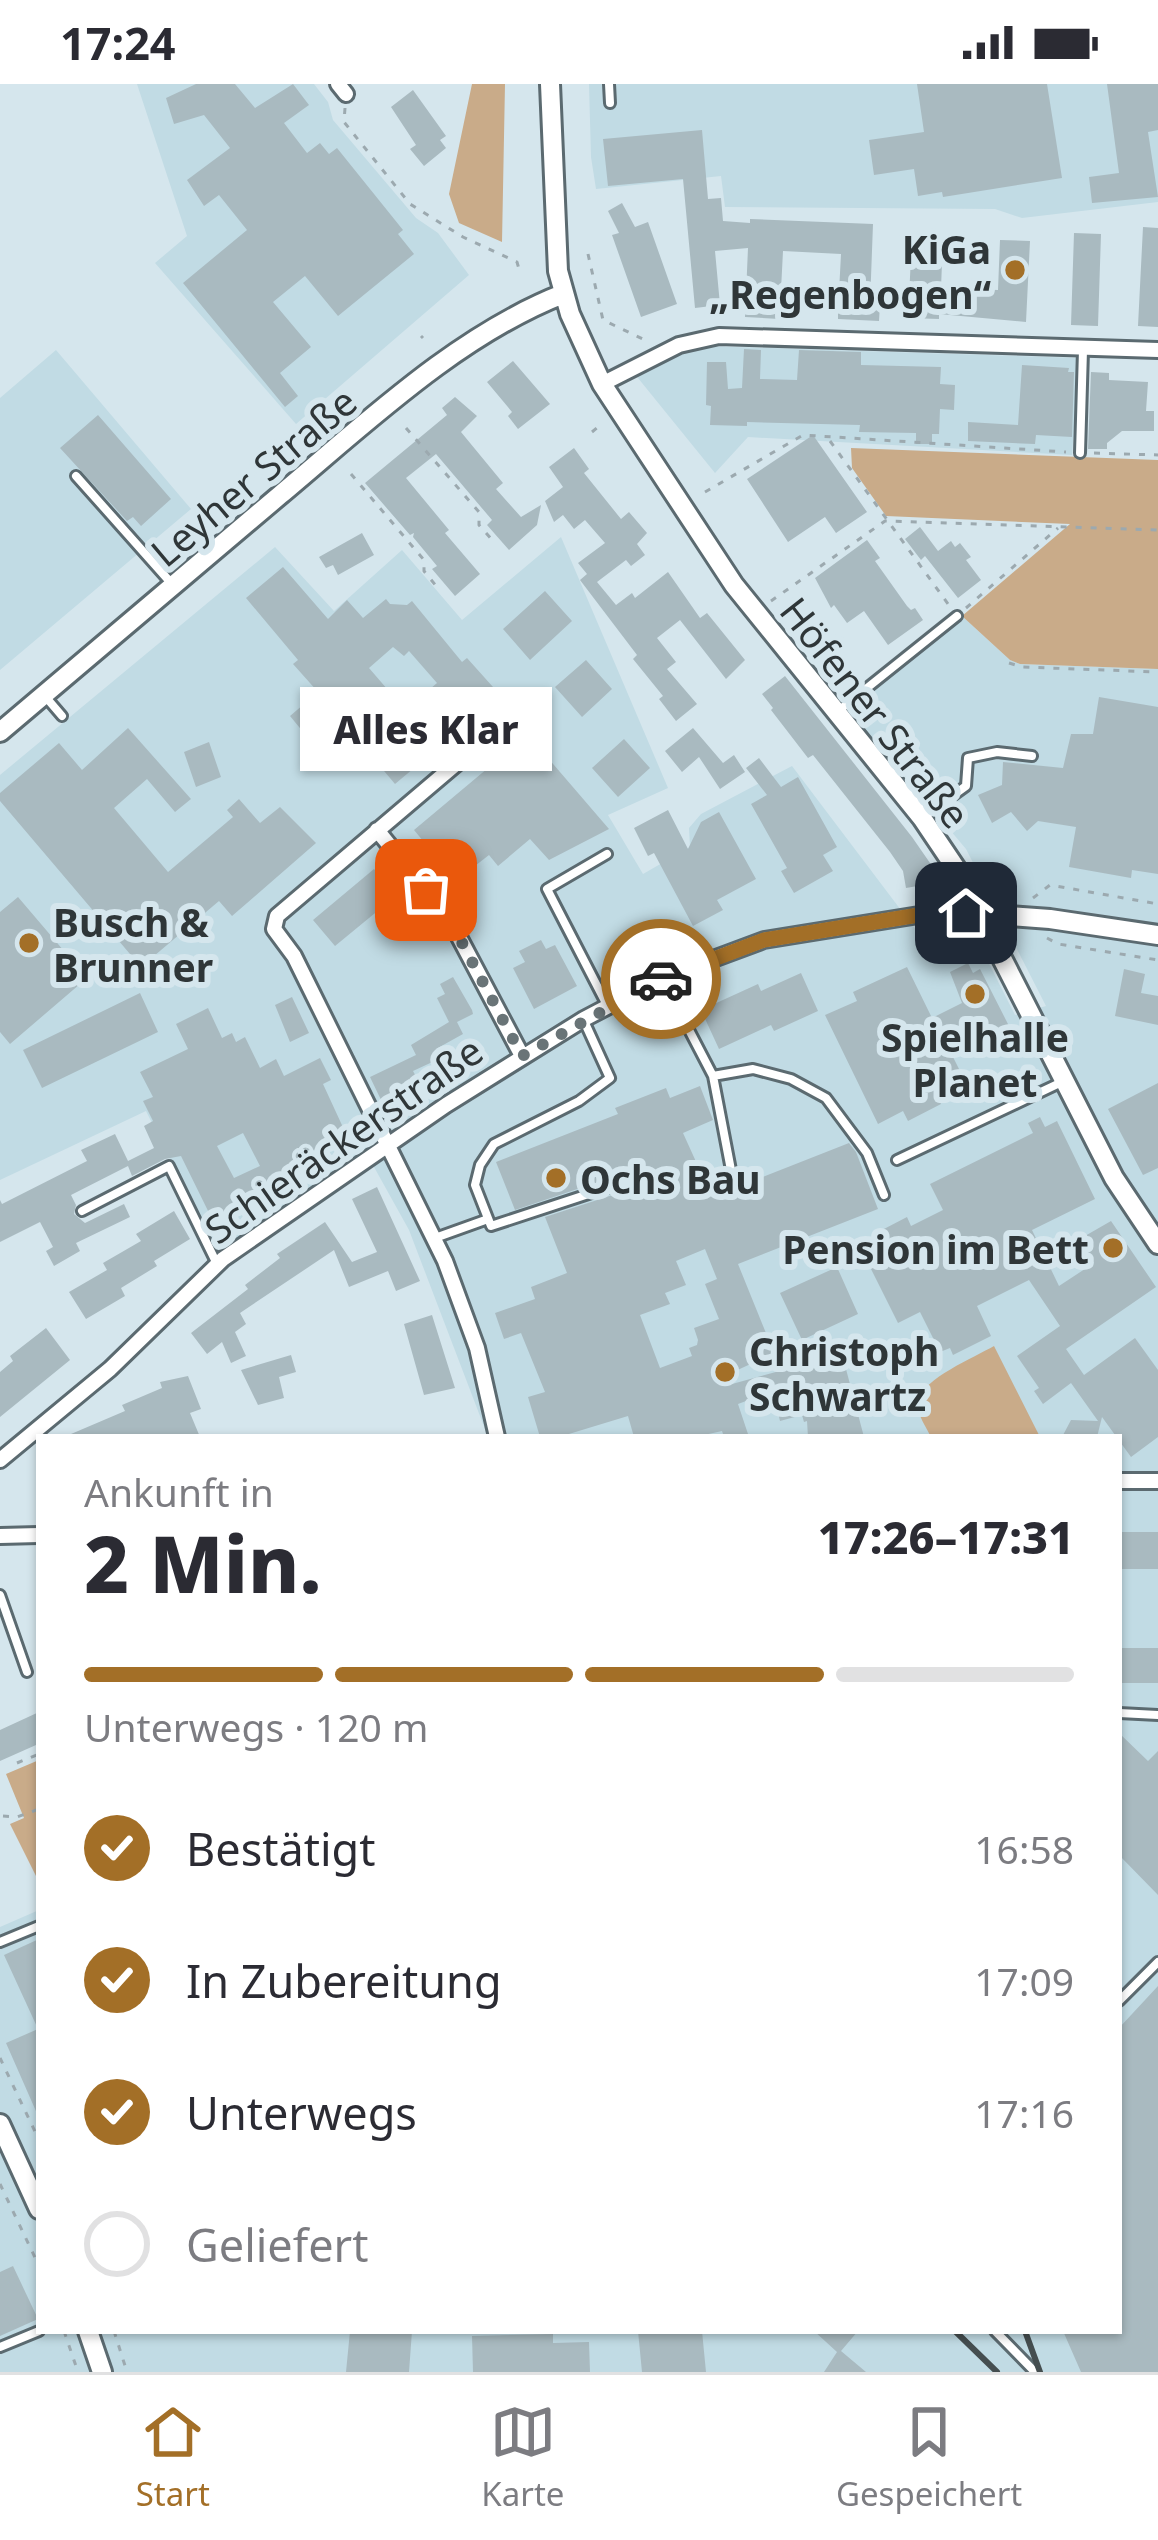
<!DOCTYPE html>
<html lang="de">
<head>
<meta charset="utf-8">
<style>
  body { margin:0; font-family:"Noto Sans",sans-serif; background:#f2f2f3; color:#2b2b33; height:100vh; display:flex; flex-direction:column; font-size:45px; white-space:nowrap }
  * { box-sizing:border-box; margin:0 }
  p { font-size:39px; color:#7c7c81 }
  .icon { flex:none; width:66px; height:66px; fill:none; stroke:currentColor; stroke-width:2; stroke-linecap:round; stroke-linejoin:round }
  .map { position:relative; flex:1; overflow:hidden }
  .panel { position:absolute; left:36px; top:1350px; width:1086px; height:900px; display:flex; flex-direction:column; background:#fff; border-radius:0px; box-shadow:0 3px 9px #0004 }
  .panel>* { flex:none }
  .pin { position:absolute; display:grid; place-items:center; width:102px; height:102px; color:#fff; margin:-51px; border-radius:24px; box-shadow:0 6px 18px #0006 }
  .courier { position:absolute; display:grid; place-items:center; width:120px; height:120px; margin:-60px; border:9px solid #a36f27; border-radius:50%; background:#fff; color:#222; box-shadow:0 3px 15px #0007 }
  .bubble { position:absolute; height:84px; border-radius:0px; background:#fff; box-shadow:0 3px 9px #0004; font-size:39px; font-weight:800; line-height:84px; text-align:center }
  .overview em { font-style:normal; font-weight:800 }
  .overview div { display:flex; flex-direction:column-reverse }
  .overview { display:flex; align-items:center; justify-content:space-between; height:204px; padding:0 48px }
  h1 { font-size:78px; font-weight:800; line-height:90px }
  .bar { display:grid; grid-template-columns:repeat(4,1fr); gap:18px 12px; align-content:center; height:144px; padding:0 48px }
  .bar i { height:15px; border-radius:9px; background:#e1e1e2 }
  .bar .on { background:#a36f27 }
  .bar p { grid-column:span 4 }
  ol { padding:0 48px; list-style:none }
  li { display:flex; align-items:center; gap:36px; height:132px }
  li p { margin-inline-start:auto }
  li .icon { padding:12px; border-radius:50%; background:#a36f27; color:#fff; stroke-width:4 }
  li:last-child { color:#7c7c81 }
  li i { width:66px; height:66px; border:6px solid #e1e1e2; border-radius:50% }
  .status { display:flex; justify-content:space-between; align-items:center; height:84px; padding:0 60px; background:#fff; direction:ltr }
  .status svg { height:33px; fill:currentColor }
  .menu { display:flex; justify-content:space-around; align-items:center; height:168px; border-top:3px solid #e1e1e2; background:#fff; font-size:33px; color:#7c7c81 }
  .menu a { display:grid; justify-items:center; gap:6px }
  .menu .on { color:#a36f27 }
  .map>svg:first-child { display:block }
  .built { fill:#c1dbe4 }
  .green { fill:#c9ab89 }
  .building { fill:#a9bac0; fill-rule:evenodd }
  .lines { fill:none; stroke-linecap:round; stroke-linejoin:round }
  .lane-casing { stroke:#5b6a70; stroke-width:14 }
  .street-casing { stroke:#5b6a70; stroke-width:20 }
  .secondary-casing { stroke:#5b6a70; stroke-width:24 }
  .path { stroke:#9ca9af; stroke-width:3; stroke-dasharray:6 9; stroke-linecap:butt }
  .lane { stroke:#fff; stroke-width:8 }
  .street { stroke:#fff; stroke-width:14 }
  .secondary { stroke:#fff; stroke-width:18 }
  .rail { stroke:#454e50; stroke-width:6 }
  .done { stroke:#697477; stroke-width:12; stroke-dasharray:0 21.6 }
  .route { stroke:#a36f27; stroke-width:15 }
  .poi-dot { fill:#a36f27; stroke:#d5e6ed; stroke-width:4.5 }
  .labels { text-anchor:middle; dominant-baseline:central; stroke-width:12; stroke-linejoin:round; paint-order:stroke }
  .poi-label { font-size:39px; font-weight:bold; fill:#2f3638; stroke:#d5e6ed; text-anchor:start }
  .street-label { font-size:39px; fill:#2f3638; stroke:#d5e6ed }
</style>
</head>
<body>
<div class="status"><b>17:24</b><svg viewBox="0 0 49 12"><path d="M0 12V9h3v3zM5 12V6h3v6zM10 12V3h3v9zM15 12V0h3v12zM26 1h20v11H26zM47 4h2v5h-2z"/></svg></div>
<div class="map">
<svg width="1158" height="2288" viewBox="0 0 1158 2288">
  <rect width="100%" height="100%" fill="#d5e6ed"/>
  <path class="built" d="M137 0H314L328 18 333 36 416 134 438 149 469 191 296 340 155 179 187 152Z
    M589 0H1158V118L1022 134 995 125 725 123 721 92 596 105 591 73Z
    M673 261 1079 274 1072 371 748 353 715 389 625 278Z
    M56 266 191 425 0 586V314Z
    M561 453 668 704 608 731 643 790 690 763 689 744 701 730 792 682 916 846 973 848 1015 931 1046 922 966 765 848 625 962 532 1010 576 1020 580 1158 585V2288H0V1843L39 1826V2247H1119V1353H488L409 1146 369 1074 220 1176 146 1027 0 1096V691L275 463 334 527 402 466 462 536Z"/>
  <path class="green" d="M472 0H505L502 158 459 139 449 110Z
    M851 364 1158 376V585L1020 580 1010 576 962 532 1070 440 886 432 852 384Z
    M994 1262 1040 1353H931C926 1343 916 1329 918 1317 922 1295 975 1273 994 1262Z
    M39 1676V1798L10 1740 24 1734 6 1690Z"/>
  <path class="building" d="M196 0H235L255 24 293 0 309 21 284 39 307 69 320 59 329 70 337 64 403 146 398 150 414 170 338 232 305 192 273 218 311 263 280 289 298 312 285 323 183 199 247 146 219 111 204 122 187 96 230 64 204 31 174 40 166 14Z
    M917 0H1047L1062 94 943 113 942 108 918 112 914 85 874 91 869 56 924 48Z
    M1107 0H1158V46L1148 48 1158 113 1092 119 1089 93 1119 89Z
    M413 6 446 52 440 56 446 64 424 82 410 65 416 61 391 23Z
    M702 46 708 115 721 114 723 137 750 139V135L873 140 870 220H880L879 237 838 235V225L780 222 779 235 745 233 748 164 715 167 720 221 695 224 683 95 608 102 603 55ZM783 167 841 170 839 208 781 206Z
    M622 119 635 143 648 138 677 220 641 233 612 151 619 149 608 127Z
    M1143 143 1158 144V243L1138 242Z
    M1074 149 1101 150 1098 242 1071 241Z
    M912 152 943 154 941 204 998 206 1000 156 1030 157 1026 238 939 230V235L908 234Z
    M744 265 761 266 760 295 797 296 799 266 861 268V281L941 283 940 300 955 301 954 326 940 325 939 350H932V360H916V349L859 348 860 341 747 338V342L710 341 711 322 706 321 707 278H726L728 305 742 304Z
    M513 277 550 320 518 345 508 332 512 328 487 298Z
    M1022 281 1069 284 1068 288H1074L1072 353 1036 351 1035 360 968 357V338L1018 341Z
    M1091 288 1109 289V296L1148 298 1146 327H1154V347H1122L1107 359V365H1088Z
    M455 313 477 332 461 348 503 399 496 405 521 433 541 421 537 441 509 466 487 441 492 436 436 370 406 394 449 446 445 449 480 490 455 512 432 485 437 482 413 453 414 449 410 451 365 399 447 331 442 324Z
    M98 331 171 415 141 442 133 433 127 437 60 364Z
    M813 351 867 428 836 449 825 433 788 458 747 395Z
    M574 364 589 385 584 389 621 435 629 428 647 449 637 460 645 471 631 482 626 476 597 498 616 521 632 509 635 514 668 488 700 534 707 529 745 576 726 595 680 536 657 554 676 578 667 585 697 620 676 637 659 615 663 612 633 575 637 571 580 496 587 490 578 479 605 459 585 436 574 445 563 431 554 438 545 417 563 403 549 383Z
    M920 443 938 467 951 457 955 463 960 459 971 473 966 476 981 496 958 514 925 472 921 476 905 455Z
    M362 449 374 471 338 491 333 481 326 484 319 473Z
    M867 456 880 474 875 477 907 522 911 526 915 524 923 536 888 561 864 527 847 539 834 521 831 524 815 494Z
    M283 483 328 535 347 516 363 534 386 515 390 520 407 521 412 517 462 578 467 574 493 603 482 613 487 619 471 632 466 626 456 635 430 605 437 599 409 567 404 572 393 563 369 584 438 664 395 700 332 625 304 649 290 632 318 608 293 580 298 576 246 514Z
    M545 507 572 537 530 576 503 545Z
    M586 576 612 605 582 633 555 603Z
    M785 592 912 753 939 792 935 799 906 804 903 787 890 768 813 671 808 674 771 626 773 624 762 610Z
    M1099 613 1158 623V790L1132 786 1131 794 1069 783 1076 743 1038 737 1027 747 1011 728 992 739 978 711 1002 701 1003 678 1063 684 1071 650H1093Z
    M128 644 191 715 175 728 147 695 114 724 168 788 233 733 227 726 239 715 260 739 280 723 316 759 232 832 219 817 141 883 0 717V709L59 659 82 686Z
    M693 644 723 679 734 671 745 688 720 705 699 673 682 688 665 667Z
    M523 645 609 745 549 776 530 755 498 782 489 771 448 803 435 787 443 781 414 746 488 684 484 679Z
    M624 655 650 684 618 713 592 684Z
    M209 658 221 693 196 703 184 668Z
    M759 674 781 703 798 693 837 763 823 771 833 787 794 809 781 787 787 784 751 720 767 711 746 684Z
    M668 726 688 765 701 738 719 728 756 795 717 816 723 826 693 842 654 769 648 772 634 744Z
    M374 785 397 811 335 862 313 836Z
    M18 813 87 894 10 960 0 948V828Z
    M541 856 546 865 555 861 577 902 534 925 513 884 525 878 519 867Z
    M968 879 973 889 980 885 1009 942 952 971 961 989 933 1003 941 1020 908 1037 903 1027 878 1040 825 931 857 917 853 908 907 883 932 934 962 919 950 888Z
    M1124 885 1145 890 1141 909 1158 912V941L1115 932Z
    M801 889 818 927 774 947 771 941 719 965 701 926 758 900 761 907Z
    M453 893 472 926 473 930 457 938 463 950 436 965 441 974 413 987 420 1000 382 1018 370 993 416 971 411 961 449 938 437 914 445 910 440 900Z
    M140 909 158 948 42 1004 23 966Z
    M292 913 309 949 290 958 275 921Z
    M208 924 222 954 232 949 236 958 245 953 260 984 276 975 284 992 320 974 331 996 323 1000 347 1052 297 1075 300 1082 243 1113 246 1120 213 1137 181 1072 165 1075 132 1092 128 1082 71 1111 76 1121 74 1130 85 1139 124 1120 130 1133 76 1159 80 1167 54 1182 46 1167 53 1163 40 1138 0 1158V1116L2 1120 87 1077 81 1066 115 1050 128 1077 154 1064 144 1042 153 1037 143 1017 153 1013 140 988 188 965 176 940ZM243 1049 260 1082 234 1094 217 1062Z
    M1158 999V1084L1143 1091 1108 1025Z
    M700 1002 713 1036 683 1049 712 1113 849 1059 856 1068 878 1125 738 1180 774 1269 729 1290 732 1300 842 1270 864 1353H808L807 1337 804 1338 802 1331 780 1337 773 1307 738 1320 749 1353H724L722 1347 695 1353H634L628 1332 559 1353H540L528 1313 545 1308 521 1249 504 1255 495 1229 535 1215 531 1203 567 1189 545 1133 631 1105 636 1096 625 1089 515 1126 496 1078 618 1030 615 1024 666 1004 670 1014ZM705 1165 717 1195 705 1200 719 1235 694 1244 698 1256 697 1261 689 1264 692 1272 660 1284 640 1231 670 1220 665 1209 686 1201 676 1177Z
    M1040 1033 1045 1043 1057 1037 1095 1115 1032 1146 1059 1202 1094 1179 1078 1156 1111 1137 1156 1203 1066 1265 1084 1291 1135 1254 1158 1286V1353L1131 1373 1102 1333 1097 1353H1062L1071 1336 1098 1337 1071 1299 1043 1320 1034 1307 1039 1304 1017 1272 1060 1242 1029 1196 977 1222 991 1252 953 1271 950 1264 940 1268 920 1228 898 1239 862 1167 887 1155 882 1146 907 1133 911 1142 943 1126 930 1100 1033 1049 1028 1039Z
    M377 1103 420 1197 396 1207 388 1187 349 1203 334 1166 240 1229 246 1240 235 1248 246 1272 231 1279 222 1258 207 1270 191 1249 248 1205 245 1201 280 1174 277 1170 325 1138 352 1178 377 1168 352 1115Z
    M174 1127 190 1155 154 1177 157 1182 121 1204 125 1212 86 1235 69 1208 107 1186 103 1179 141 1157 136 1150Z
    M837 1183 858 1230 802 1256 780 1209Z
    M432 1231 455 1304 424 1311 404 1240Z
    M46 1244 70 1276 0 1333V1288L13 1277 10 1272Z
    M291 1271 296 1288 279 1293 284 1314 258 1321 241 1286Z
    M188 1292 201 1325 190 1329 200 1353H64L125 1327 122 1321 162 1304 160 1298Z
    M1119 1448H1158V1485H1119Z
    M1119 1564H1158V1599H1119Z
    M39 1628V1668L36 1661 0 1677V1646Z
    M1119 1649 1148 1677 1158 1667V1811L1119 1771Z
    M39 1855V2034L6 1959 38 1945 4 1871Z
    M1158 1902V2288H1081L1063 2247H1119V1944Z
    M13 2182 38 2235 0 2252V2188Z
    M350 2247H412L409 2288H346Z
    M638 2247H702L706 2288H642Z
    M814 2247H858L841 2267 866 2288H824L837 2268Z
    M553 2250V2259L589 2258 590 2288H473L472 2252Z"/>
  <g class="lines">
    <g class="lane-casing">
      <path id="lane" d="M609 0 610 19
        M1080 369 1083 266
        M76 392 172 500
        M44 611 62 632
        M837 628 957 532
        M923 733 966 702 968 674 997 668 1032 672
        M607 770 547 805 608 923
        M663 896 713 992 753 985 791 995 826 1014 867 1069 884 1111
        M584 937 610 994 579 1017 494 1060 480 1081 475 1101 491 1142 628 1097
        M713 992 731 1086
        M897 1076 1064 997
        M82 1127 169 1082 217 1180
        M435 1154 488 1135
        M0 1511 27 1588
        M1119 1629 1158 1631
        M0 1858 39 1842
        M1119 1917 1158 1878
        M995 2247 1035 2288
        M0 2263 39 2247"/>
    </g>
    <g class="street-casing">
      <path id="street" d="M338 0 346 10
        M602 300 679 261 719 252 1158 266
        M377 746 450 836 522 972
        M497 1353 477 1264 445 1177 294 872 274 845 277 832 530 617
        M0 1376 110 1285 223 1175 446 1021 584 935 662 894 764 856 925 830H982
        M1119 1397H1158
        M0 1452 39 1451"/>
    </g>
    <g class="secondary-casing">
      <path id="secondary" d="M550 0 558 187 570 230 602 300 734 501 922 734 957 786 1114 1094 1158 1160
        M0 648C93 569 187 490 280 411 366 339 458 251 563 210
        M982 830 1050 835 1158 851
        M0 2040 39 2125
        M88 2247 102 2288"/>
    </g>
    <path class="path" d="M345 24 344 38 410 120 463 153 517 178 519 185
      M588 170 603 236 649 258
      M421 252 423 254
      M406 344 479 428V441L493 457
      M592 348 598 343
      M830 357 951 524
      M1094 369 1158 371
      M351 390 424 476V487L437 503
      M705 408 803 351 1066 368
      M771 517 885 437 1158 446
      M966 524 1058 444
      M1009 579 1022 583 1158 588
      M1033 814 1050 801 1158 820
      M1047 854 1058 860 1158 876
      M17 1679 39 1670
      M3 1732 17 1733 39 1725
      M0 1974 39 2056
      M0 2100 39 2182
      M64 2247 78 2288
      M114 2247 127 2288"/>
    <use href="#lane" class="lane"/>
    <use href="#street" class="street"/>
    <use href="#secondary" class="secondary"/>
    <path class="rail" d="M955 2247 997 2288
      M1025 2247 1040 2288"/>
  </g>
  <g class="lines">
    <path class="done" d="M426 806 450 836 522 972 661 895"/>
    <path class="route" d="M661 895 764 856 925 830 966 829"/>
  </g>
  <g class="poi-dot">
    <circle cx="1015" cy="186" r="12"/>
    <circle cx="29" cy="859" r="12"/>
    <circle cx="975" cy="910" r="12"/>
    <circle cx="556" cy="1094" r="12"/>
    <circle cx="1113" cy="1164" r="12"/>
    <circle cx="725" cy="1288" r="12"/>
  </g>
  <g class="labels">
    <g class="poi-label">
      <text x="991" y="164" text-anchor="end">KiGa<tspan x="991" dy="45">„Regenbogen“</tspan></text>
      <text x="53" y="837">Busch &amp;<tspan x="53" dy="45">Brunner</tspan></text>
      <text x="975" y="952" text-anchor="middle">Spielhalle<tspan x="975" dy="45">Planet</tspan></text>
      <text x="580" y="1094">Ochs Bau</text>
      <text x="1089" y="1164" text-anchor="end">Pension im Bett</text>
      <text x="749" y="1266">Christoph<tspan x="749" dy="45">Schwartz</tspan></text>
    </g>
    <g class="street-label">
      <text transform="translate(253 392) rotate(-40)">Leyher Straße</text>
      <text transform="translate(876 628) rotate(52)">Höfener Straße</text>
      <text transform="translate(343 1055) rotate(-35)">Schieräckerstraße</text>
    </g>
  </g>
</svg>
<div class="pin" style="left:426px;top:806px;background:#ea580c"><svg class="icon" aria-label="bag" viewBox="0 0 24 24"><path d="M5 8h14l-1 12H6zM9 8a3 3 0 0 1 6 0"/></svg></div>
<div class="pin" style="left:966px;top:829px;background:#1f2937"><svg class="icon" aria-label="home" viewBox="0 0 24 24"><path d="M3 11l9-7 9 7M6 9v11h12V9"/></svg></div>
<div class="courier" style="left:661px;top:895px"><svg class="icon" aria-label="car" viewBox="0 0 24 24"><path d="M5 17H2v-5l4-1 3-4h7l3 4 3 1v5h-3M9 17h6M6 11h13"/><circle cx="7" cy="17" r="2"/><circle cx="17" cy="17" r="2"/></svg></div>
<div class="bubble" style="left:300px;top:603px;width:252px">Alles Klar</div>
<section class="panel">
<div class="overview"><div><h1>2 Min.</h1><p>Ankunft in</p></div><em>17:26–17:31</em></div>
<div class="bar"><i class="on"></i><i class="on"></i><i class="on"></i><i></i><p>Unterwegs · 120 m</p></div>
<ol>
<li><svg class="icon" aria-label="check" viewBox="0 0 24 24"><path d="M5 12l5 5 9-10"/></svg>Bestätigt<p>16:58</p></li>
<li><svg class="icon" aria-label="check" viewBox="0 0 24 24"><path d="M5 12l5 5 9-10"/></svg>In Zubereitung<p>17:09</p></li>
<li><svg class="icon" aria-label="check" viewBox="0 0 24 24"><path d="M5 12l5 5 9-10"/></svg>Unterwegs<p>17:16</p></li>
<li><i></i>Geliefert</li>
</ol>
</section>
</div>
<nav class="menu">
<a class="on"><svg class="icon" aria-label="home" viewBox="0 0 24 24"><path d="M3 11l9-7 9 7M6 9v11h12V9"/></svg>Start</a>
<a><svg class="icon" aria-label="map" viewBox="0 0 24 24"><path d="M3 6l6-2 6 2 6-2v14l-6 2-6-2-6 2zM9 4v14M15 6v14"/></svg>Karte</a>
<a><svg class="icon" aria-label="saved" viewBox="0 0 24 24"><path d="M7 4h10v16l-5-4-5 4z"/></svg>Gespeichert</a>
</nav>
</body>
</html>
